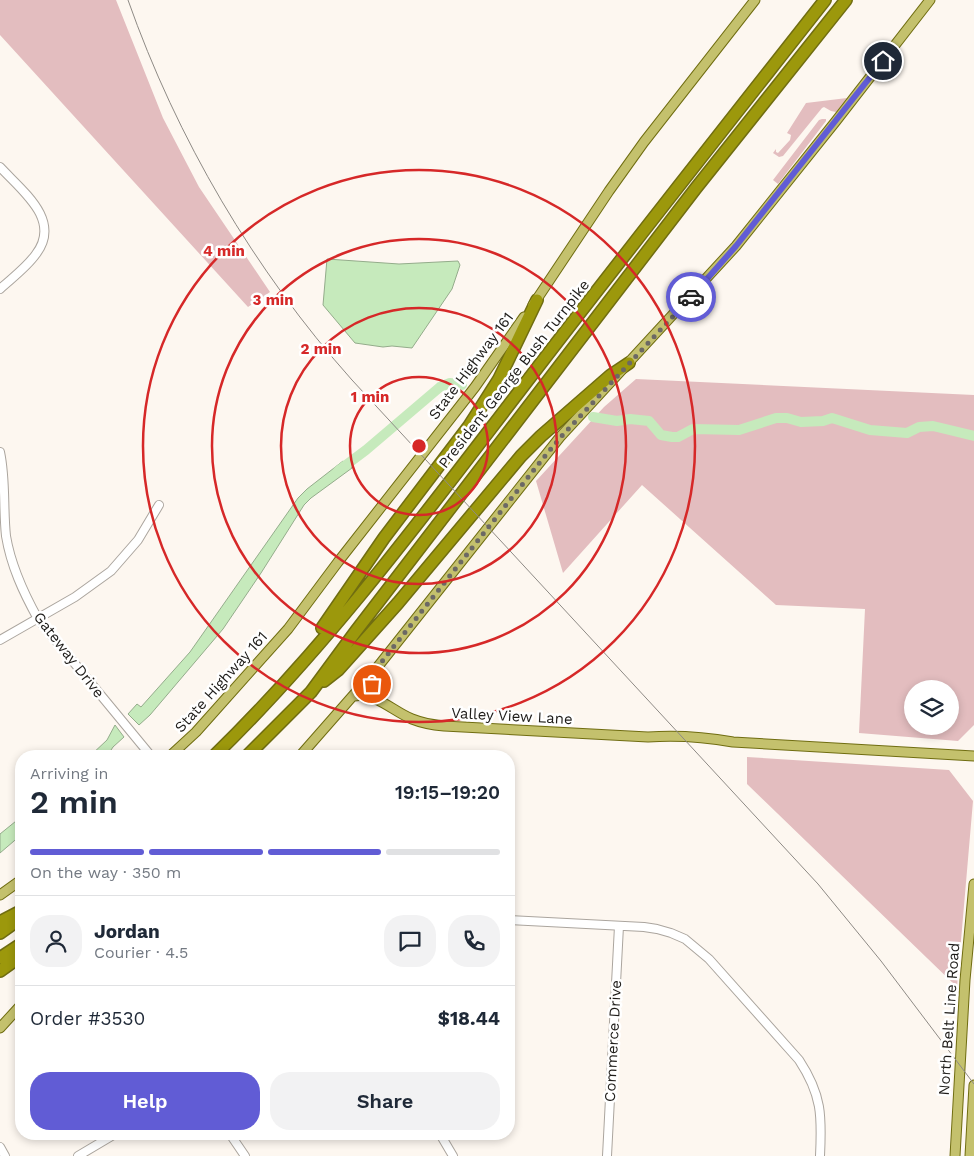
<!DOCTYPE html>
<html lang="en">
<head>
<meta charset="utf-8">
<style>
  body { margin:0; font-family:"Work Sans",sans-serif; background:#f2f2f3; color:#1f2937; height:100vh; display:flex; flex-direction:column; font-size:19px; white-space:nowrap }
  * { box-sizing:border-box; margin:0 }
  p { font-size:16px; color:#747a83 }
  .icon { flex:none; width:28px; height:28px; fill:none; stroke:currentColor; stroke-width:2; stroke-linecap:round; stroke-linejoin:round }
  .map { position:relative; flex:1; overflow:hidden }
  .drawer { position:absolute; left:15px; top:750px; width:500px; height:390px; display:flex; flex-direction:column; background:#fff; border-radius:20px; box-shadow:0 2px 8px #0003 }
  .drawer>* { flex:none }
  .buttons { position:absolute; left:904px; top:680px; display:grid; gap:10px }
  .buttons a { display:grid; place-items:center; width:55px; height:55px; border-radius:50%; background:#fff; box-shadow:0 2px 8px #0003; font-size:25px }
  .pin { position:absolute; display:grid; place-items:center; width:42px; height:42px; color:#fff; margin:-21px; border:2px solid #fff; border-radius:50%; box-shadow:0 1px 5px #0007 }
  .courier { position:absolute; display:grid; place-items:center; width:50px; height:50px; margin:-25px; border:4px solid #615cd5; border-radius:50%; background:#fff; color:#222; box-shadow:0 1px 6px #0007 }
  .headline em { font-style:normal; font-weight:600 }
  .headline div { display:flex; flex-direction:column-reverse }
  .headline { display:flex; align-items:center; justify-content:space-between; height:85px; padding:0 15px }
  h1 { font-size:32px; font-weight:600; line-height:38px }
  .bar { display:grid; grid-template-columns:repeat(4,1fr); gap:8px 5px; align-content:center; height:60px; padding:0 15px }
  .bar i { height:6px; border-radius:4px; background:#e0e1e3 }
  .bar .on { background:#615cd5 }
  .bar p { grid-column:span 4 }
  .line { display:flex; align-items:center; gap:12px; padding:0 15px; border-top:1px solid #e0e1e3 }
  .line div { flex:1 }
  .round { display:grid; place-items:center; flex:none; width:52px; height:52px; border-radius:20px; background:#f2f2f3 }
  .primary-button { display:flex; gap:10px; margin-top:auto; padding:10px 15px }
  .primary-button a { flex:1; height:58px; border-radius:20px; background:#615cd5; color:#fff; font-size:20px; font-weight:600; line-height:58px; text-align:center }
  .primary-button a+a { background:#f2f2f3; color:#1f2937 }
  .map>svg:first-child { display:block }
  .green { fill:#e3bdbf; fill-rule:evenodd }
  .water { fill:#c6eabc; stroke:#94ac8b }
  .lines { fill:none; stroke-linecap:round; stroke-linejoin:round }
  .river { stroke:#c6eabc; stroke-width:10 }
  .minor-casing { stroke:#aba59e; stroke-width:10 }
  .major-casing { stroke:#706d11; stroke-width:11 }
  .highway-casing { stroke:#706d11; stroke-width:14 }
  .minor { stroke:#fff; stroke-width:8 }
  .major { stroke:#c4c16d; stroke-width:9 }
  .highway { stroke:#9c980c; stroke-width:11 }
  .tram { stroke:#8e8a85; stroke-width:1 }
  .done { stroke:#6c6964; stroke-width:5; stroke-dasharray:0 9 }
  .route { stroke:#615cd5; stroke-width:6 }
  .ring { fill:none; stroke:#d62828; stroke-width:2.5 }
  .labels { text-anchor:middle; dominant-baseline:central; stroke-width:5; stroke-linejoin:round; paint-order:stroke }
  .street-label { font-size:15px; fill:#1e1c19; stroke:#fff }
  .centre { fill:#d62828; stroke:#fff; stroke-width:2.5 }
  .ring-label { font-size:15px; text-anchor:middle; font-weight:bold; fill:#d62828; stroke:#fff; stroke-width:5; stroke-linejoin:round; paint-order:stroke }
</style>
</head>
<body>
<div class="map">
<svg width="974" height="1156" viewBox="0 0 974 1156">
  <rect width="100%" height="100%" fill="#fdf7f0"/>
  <path class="green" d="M0 0H116L163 118 199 187 270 292 248 307 0 35Z
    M847 98 836 112 831 111 824 107 822 108 783 156 779 157 773 153 776 149V152L778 153 790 140 791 135 787 133 806 103Z
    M822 119H826V121L778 184 773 180 819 120Z
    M636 379 974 395V725L958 741 859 733 865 609 776 605 642 485 563 573 536 481 604 407ZM912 689H950V726H912Z
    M747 757 949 770 973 801 957 987 747 784Z"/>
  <path class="water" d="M327 259 399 264 458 261 460 265 452 289 412 348 392 346 383 347 355 343 323 305Z
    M343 461 352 468 311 498 304 505 261 573 223 629 150 715 139 725 128 714 137 704 141 707 190 652 298 498 307 489Z
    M115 725 124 737 113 747 107 756H90L107 740Z
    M21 817V835L0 853V834Z"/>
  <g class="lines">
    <path class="river" d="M593 417 617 421 630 419 649 421 661 435 672 437H678L693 429 739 430 776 418H787L801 422 823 421 832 418 870 430 907 433 919 427 933 426 974 436
      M338 471 366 450 440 387 450 383 462 385"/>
    <g class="minor-casing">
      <path id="minor" d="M0 167C22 191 62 220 36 254 27 267 12 278 0 289
        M0 452C6 480 3 508 6 536 11 566 23 592 38 619L151 756
        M0 640 75 597 111 571 138 540 159 505
        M509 920 644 927 657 929 671 933 685 939 709 959 799 1060C822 1095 822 1116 820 1156
        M230 1134 245 1156
        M440 1134 453 1156
        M0 1147 5 1156
        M78 1156 115 1134
        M607 1156 619 926"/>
    </g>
    <g class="major-casing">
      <path id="major" d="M533 305 609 191 644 142 755 0
        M372 674 373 688 380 701
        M354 696C375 692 394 712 412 719 422 723 433 725 444 726L648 737C676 735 705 737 733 742L974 756
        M170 756 196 732 288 629 338 562 475 387 524 317
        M300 756 372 674 560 437 736 246 836 121 930 0
        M0 895 21 880
        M0 1028 21 1005
        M955 1156 965 980 974 884
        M970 1156 974 1085"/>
    </g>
    <g class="highway-casing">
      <path id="highway" d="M322 628 384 538 469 426 485 401 499 379 537 300
        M324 681 338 670 398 603 521 456 541 436 611 375 629 363
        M214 756C327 646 422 518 518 393 619 261 722 131 825 0
        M247 756 311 692 356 631 696 188 846 0
        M0 922 21 911
        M0 933 21 918
        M0 958 21 944
        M0 971 21 956"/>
    </g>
    <use href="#minor" class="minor"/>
    <use href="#major" class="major"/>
    <use href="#highway" class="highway"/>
    <path class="tram" d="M128 0C177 139 254 270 352 380L818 884 881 961 974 1084"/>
  </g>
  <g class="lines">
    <path class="done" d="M372 684V674L541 461 560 438 691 297"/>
    <path class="route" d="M691 297 736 246 883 61"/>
  </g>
  <g class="ring">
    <circle cx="419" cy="446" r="69"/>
    <circle cx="419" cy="446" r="138"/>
    <circle cx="419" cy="446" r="207"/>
    <circle cx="419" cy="446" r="276"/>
  </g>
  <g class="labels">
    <g class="street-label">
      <text transform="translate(471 366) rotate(-53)">State Highway 161</text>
      <text transform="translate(514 374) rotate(-52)">President George Bush Turnpike</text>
      <text transform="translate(69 655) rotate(52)">Gateway Drive</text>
      <text transform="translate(221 682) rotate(-48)">State Highway 161</text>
      <text transform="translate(512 716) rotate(3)">Valley View Lane</text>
      <text transform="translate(949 1019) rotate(-86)">North Belt Line Road</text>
      <text transform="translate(613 1041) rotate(-87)">Commerce Drive</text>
    </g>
  </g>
  <circle cx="419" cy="446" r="8" class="centre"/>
  <g class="ring-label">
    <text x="224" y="256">4 min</text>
    <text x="273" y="305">3 min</text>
    <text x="321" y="354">2 min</text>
    <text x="370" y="402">1 min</text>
  </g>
</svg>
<div class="buttons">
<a><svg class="icon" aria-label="layers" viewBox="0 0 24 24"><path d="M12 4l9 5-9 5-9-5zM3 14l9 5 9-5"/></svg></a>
</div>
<div class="pin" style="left:372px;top:684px;background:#ea580c"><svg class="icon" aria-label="bag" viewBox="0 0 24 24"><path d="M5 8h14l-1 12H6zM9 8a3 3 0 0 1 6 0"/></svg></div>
<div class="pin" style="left:883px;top:61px;background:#1f2937"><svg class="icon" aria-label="home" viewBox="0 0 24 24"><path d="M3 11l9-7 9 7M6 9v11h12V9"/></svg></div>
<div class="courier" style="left:691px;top:297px"><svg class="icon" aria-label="car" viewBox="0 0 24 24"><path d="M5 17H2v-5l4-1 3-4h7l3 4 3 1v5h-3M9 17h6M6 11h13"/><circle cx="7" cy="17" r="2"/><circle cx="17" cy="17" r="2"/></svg></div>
<section class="drawer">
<div class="headline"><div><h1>2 min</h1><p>Arriving in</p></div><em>19:15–19:20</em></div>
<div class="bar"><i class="on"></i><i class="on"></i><i class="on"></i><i></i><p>On the way · 350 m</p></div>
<div class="line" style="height:90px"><a class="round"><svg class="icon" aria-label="person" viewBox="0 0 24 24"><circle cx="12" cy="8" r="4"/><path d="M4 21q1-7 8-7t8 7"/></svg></a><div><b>Jordan</b><p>Courier · 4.5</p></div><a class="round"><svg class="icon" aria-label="chat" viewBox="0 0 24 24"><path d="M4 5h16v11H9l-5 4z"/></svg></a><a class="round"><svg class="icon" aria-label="phone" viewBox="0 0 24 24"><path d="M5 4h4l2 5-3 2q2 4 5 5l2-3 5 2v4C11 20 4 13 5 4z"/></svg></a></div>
<div class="line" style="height:65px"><div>Order #3530</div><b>$18.44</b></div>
<div class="primary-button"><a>Help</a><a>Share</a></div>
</section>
</div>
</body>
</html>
